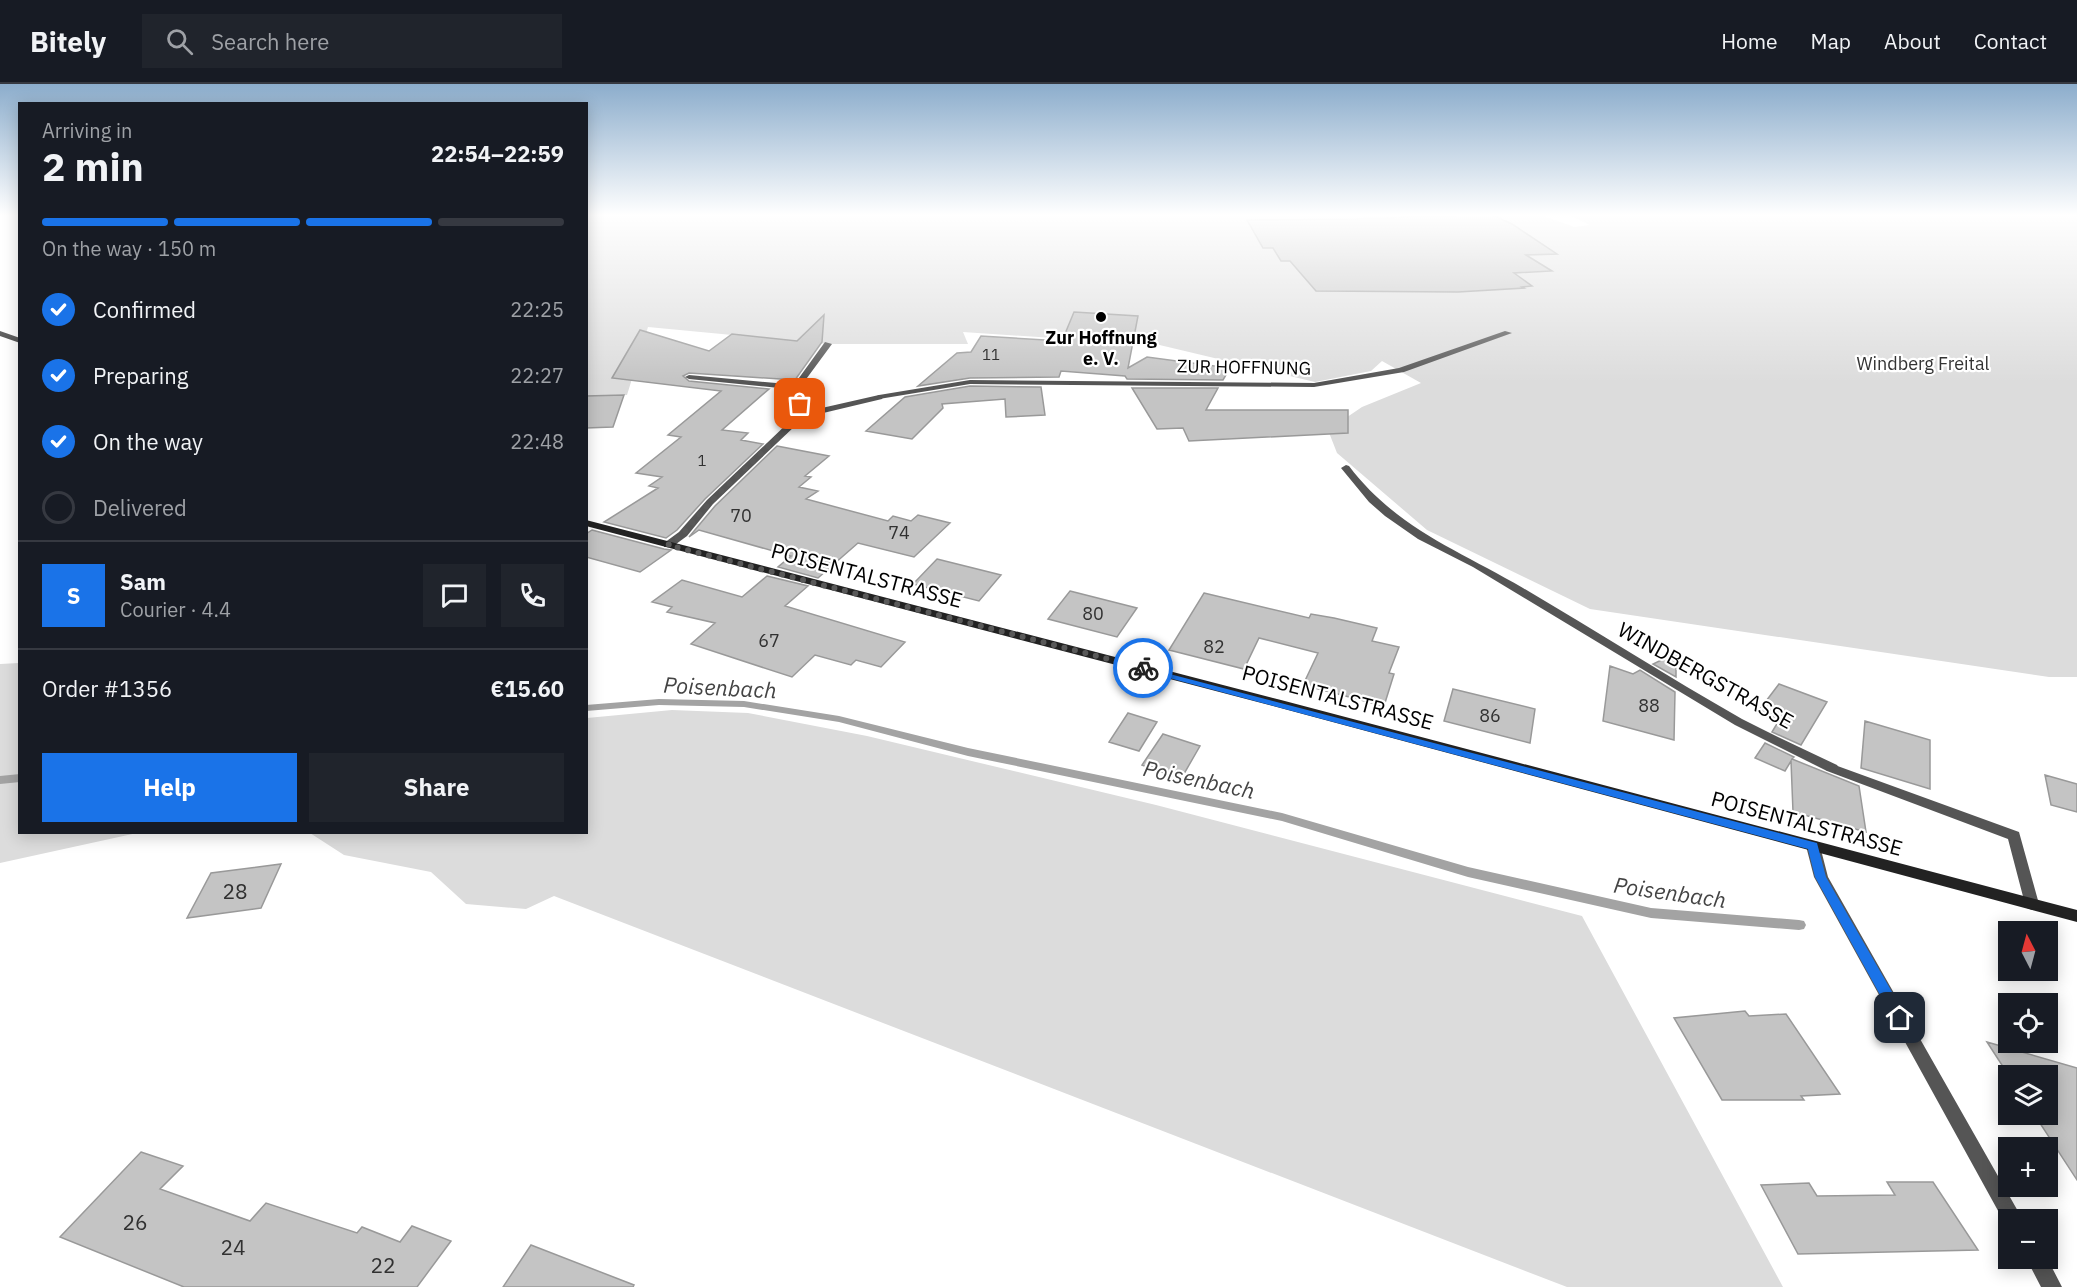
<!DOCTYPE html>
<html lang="en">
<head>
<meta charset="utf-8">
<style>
  body { margin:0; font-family:"IBM Plex Sans",sans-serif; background:#20242c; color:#f1f3f6; height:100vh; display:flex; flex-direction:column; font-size:22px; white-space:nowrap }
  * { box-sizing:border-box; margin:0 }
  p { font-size:20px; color:#9ea1a6 }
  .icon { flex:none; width:33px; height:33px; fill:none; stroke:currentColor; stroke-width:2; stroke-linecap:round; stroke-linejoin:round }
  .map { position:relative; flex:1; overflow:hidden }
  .drawer { position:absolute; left:18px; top:18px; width:570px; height:732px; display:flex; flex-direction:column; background:#171b24; border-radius:0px; box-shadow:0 3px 15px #0003 }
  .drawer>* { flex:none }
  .needle { width:39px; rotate:354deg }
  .fabs { position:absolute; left:1998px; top:837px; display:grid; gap:12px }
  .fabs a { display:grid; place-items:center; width:60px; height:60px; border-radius:0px; background:#171b24; box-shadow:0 3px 15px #0003; font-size:30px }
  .pin { position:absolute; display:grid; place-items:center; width:51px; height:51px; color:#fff; margin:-26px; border-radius:12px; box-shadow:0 3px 9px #0006 }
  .courier { position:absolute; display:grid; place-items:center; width:60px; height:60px; margin:-30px; border:4px solid #1a73e8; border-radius:50%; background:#fff; color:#222; box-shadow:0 2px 8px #0007 }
  .overview em { font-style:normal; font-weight:800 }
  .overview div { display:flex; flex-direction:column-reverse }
  .overview { display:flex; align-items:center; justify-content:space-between; height:102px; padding:0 24px }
  h1 { font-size:39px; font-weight:800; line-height:45px }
  .bar { display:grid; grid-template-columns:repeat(4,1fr); gap:9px 6px; align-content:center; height:72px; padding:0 24px }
  .bar i { height:8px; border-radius:4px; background:#363941 }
  .bar .current { background:#1a73e8 }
  .bar p { grid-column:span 4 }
  .line { display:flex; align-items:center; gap:15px; padding:0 24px; border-top:2px solid #363941 }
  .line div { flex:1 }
  .round { display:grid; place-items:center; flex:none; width:63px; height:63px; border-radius:0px; background:#20242c }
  ol { padding:0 24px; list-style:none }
  li { display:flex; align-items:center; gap:18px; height:66px }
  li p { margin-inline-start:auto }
  li .icon { padding:6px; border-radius:50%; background:#1a73e8; color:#fff; stroke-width:4 }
  li:last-child { color:#9ea1a6 }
  li i { width:33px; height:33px; border:3px solid #363941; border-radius:50% }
  .button { display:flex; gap:12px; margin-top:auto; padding:12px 24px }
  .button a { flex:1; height:69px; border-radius:0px; background:#1a73e8; color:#fff; font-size:24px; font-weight:800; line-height:69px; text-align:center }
  .button a+a { background:#20242c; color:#f1f3f6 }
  header { display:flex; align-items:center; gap:36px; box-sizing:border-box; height:84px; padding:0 30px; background:#171b24; border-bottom:2px solid #363941 }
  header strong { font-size:28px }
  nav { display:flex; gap:33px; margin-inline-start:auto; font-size:21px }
  .search { width:420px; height:54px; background:#20242c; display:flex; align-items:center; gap:15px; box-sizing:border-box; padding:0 21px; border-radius:0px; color:#9ea1a6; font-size:22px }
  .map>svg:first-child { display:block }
  .green { fill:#dcdcdc }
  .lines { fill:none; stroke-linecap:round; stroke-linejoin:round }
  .stream { fill:#a3a3a3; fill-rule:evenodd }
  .building { fill:#c4c4c4; stroke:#999; stroke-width:1.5 }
  .lane { fill:#555; fill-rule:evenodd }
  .street { fill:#555; fill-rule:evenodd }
  .secondary { fill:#222; fill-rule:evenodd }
  .route { fill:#1a73e8 }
  .done { stroke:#595959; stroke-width:6; stroke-dasharray:0 10.8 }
  .poi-dot { fill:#000; stroke:#fff; stroke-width:2 }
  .labels { text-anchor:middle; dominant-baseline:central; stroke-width:4.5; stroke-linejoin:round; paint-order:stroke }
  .far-number-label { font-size:15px; fill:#313131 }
  .far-poi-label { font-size:18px; font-weight:bold; fill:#000; stroke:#fff }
  .far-park-label { font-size:18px; fill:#333; stroke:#fff }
  .far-street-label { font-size:18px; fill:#000; stroke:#fff }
  .number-label { font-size:18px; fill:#313131 }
  .street-label { font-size:21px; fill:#000; stroke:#fff }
  .near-number-label { font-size:21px; fill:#313131 }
  .water-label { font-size:22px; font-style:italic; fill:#444; stroke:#fff }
</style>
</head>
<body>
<header>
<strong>Bitely</strong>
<div class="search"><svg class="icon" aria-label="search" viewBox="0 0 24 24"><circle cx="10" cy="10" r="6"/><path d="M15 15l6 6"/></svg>Search here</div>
<nav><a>Home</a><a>Map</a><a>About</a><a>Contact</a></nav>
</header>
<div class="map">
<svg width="2077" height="1203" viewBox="0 0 2077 1203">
  <rect width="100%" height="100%" fill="#fff"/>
  <path class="green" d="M586 130H1538L1574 143 1590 141 1567 130H2077V593H2049L1590 525 1427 446 1337 369 1328 346 1362 323 1421 299 1382 277 1371 287 1315 298 1147 258 1144 253 1056 250 1054 254 963 248 968 260H828L648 243 627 311 587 312Z
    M19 579 20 748 137 749 0 779V580Z
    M672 626 748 629 867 652 1156 721 1582 832 1783 1203H1567L554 812 526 825 466 820 431 788 344 771 310 749 586 748 587 634Z"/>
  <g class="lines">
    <path class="stream" d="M659 615 744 617 839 632 968 664 1282 729 1468 783 1651 824 1799 836 1804 837 1806 841 1804 845 1799 846 1651 834 1468 793 1282 737 968 672 839 638 744 623 659 621 586 627V621Z
      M20 690V698L0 700V692Z"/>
  </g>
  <path class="building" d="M1490 130 1512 140 1557 170 1526 171 1552 187 1514 189 1532 202 1522 203 1524 204 1458 208 1316 207 1290 177H1281L1273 164H1263L1247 136 1357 135Z
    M1074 228 1138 232 1128 284 1147 273 1230 284 1223 296 1127 295 1125 292 1061 287 1059 293 970 294 918 302 957 269 971 268 981 252 1062 257Z
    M824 231 822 258 795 296 689 289 683 292 689 297 769 305 722 346 748 349 741 356 763 360 705 415 677 446 666 454 604 438 658 404 649 402 662 393 636 389 681 353 668 351 721 307 612 294 640 246 709 267 732 250 797 257Z
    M970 302 1041 303 1045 331 1006 333 1005 315 942 320 943 324 912 355 866 347 905 313Z
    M1132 304H1218L1206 326H1348V349L1189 357 1183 344 1157 345Z
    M624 311 613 343 586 344V312Z
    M777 362 829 372 805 392 811 393 799 403 818 407 806 415 888 437 893 432 911 437 918 431 950 439 914 473 858 459 818 494 778 483 791 472 699 446 689 453 715 422Z
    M592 446 664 465 671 466 640 488 586 473V450Z
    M937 475 1001 491 979 517 913 500Z
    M767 492 808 502 785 522 905 558 881 583 856 576 851 581 815 571 792 593 691 560 715 539 667 528 672 523 652 518 682 496 742 513Z
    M1070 507 1137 524 1117 553 1048 535Z
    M1204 509 1309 534 1311 530 1334 534 1377 544 1372 557 1399 563 1389 589 1394 590 1384 622 1303 601 1318 569 1259 554 1244 585 1169 566Z
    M1676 569V593L1653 580Z
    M1610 582 1633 590 1640 586 1675 608 1674 656 1603 637Z
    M1779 600 1827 618 1801 661 1772 648 1778 638 1757 629Z
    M1453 605 1535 625 1530 659 1444 637Z
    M1128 629 1157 638 1139 667 1109 658Z
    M1865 637 1930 656V705L1861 684Z
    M1163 650 1200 662 1181 695 1142 681Z
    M1765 659 1794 673 1792 675 1859 702 1866 748 1793 728 1791 677 1785 687 1755 674Z
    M2045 691 2077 700V728L2051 721Z
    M281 780 261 824 187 834 211 789Z
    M1745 927 1749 932 1786 930 1840 1010 1801 1012 1804 1016H1722L1674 934Z
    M1987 958 2077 984V1096L2034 1030H2048V992H2009Z
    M141 1068 183 1082 160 1105 250 1137 266 1119 357 1149 362 1143 400 1158 412 1142 451 1157 417 1203H184L60 1153Z
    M1887 1098H1933L1978 1166 1798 1170 1761 1101 1809 1099 1817 1112 1895 1111Z
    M531 1161 634 1201 633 1203H503Z"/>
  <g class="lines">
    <path class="lane" d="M1505 247 1512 249 1404 288 1314 303 970 300 879 315 875 313 879 311 970 296 1314 299 1399 284Z
      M825 258 832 260 804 298 809 304 797 339 793 342 789 339 800 306 689 295 685 293 689 291 798 301 796 298Z
      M1346 381 1349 382C1396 444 1458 466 1523 504 1596 547 1668 593 1742 635 1773 651 1805 666 1837 681L1839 684 1837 687H1827L1735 641 1473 483 1418 455 1385 432 1369 418 1341 384Z"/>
    <path class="street" d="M879 311 883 313 882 315 819 330 796 341 713 420 687 452 672 463H664V459L679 448 707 416 790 337 813 326Z
      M1832 680 2019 748 2039 820 2037 824 2032 826 2027 824 2025 820 2008 755 1827 687 1825 684 1827 681Z
      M1813 757 1818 758 1820 762 1828 793 2023 1136H2008L2007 1143 1814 793 1806 762 1808 758Z
      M2026 1174H2047L2062 1203H2041Z"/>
    <path class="secondary" d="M0 247 20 254V259L0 252Z
      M586 436 1281 616 2077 826V838L1273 622 586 442Z"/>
  </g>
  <linearGradient id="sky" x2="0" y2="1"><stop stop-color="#8cadcc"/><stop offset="0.44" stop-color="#fff"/><stop offset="1" stop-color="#fff" stop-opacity="0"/></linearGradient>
  <rect width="2077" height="298" fill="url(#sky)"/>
  <path class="route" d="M1139 582 1817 759 1826 793 1907 934 1905 938H1895L1815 793 1808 765 1139 586Z"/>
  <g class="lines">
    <path class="done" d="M800 320 793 339 710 418 683 450 668 461 1143 584"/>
  </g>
  <circle class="poi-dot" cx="1101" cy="233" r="6"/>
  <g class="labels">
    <g class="far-number-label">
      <text x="991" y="270">11</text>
      <text x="702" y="376">1</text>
    </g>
    <g class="far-poi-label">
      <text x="1101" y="253">Zur Hoffnung<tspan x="1101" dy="21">e. V.</tspan></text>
    </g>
    <g class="far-park-label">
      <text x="1923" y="279">Windberg Freital</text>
    </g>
    <g class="far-street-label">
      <text transform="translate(1244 283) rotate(1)">ZUR HOFFNUNG</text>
    </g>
    <g class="number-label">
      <text x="741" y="431">70</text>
      <text x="899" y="448">74</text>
      <text x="1093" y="529">80</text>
      <text x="769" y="556">67</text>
      <text x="1214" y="562">82</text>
      <text x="1649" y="621">88</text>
      <text x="1490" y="631">86</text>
    </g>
    <g class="street-label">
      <text transform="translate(867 491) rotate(15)">POISENTALSTRASSE</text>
      <text transform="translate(1706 591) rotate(29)">WINDBERGSTRASSE</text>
      <text transform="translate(1338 613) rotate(15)">POISENTALSTRASSE</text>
      <text transform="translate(1807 739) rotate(15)">POISENTALSTRASSE</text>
    </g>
    <g class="near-number-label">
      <text x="235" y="807">28</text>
      <text x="135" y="1138">26</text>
      <text x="233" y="1163">24</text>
      <text x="383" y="1181">22</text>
    </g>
    <g class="water-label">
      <text transform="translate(720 603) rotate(3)">Poisenbach</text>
      <text transform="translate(1199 695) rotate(12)">Poisenbach</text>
      <text transform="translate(1670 808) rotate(8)">Poisenbach</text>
    </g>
  </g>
</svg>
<div class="fabs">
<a><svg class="needle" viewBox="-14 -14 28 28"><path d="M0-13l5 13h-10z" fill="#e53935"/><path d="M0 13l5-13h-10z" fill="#9ea1a6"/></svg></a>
<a><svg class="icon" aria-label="locate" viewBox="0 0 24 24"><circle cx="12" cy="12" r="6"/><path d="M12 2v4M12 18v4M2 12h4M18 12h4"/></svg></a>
<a><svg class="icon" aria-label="layers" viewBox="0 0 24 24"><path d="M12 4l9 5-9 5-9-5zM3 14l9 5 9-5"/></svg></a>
<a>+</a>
<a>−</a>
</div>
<div class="pin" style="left:800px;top:320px;background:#ea580c"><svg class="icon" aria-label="bag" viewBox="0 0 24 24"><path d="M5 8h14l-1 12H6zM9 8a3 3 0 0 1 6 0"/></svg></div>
<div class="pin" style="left:1900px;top:934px;background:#1f2937"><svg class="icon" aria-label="home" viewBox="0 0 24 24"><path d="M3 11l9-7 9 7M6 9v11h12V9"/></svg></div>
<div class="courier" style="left:1143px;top:584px"><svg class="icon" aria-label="bike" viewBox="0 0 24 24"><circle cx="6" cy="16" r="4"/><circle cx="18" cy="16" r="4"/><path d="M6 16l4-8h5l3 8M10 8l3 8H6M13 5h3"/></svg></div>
<section class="drawer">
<div class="overview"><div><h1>2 min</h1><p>Arriving in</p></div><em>22:54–22:59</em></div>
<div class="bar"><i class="current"></i><i class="current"></i><i class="current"></i><i></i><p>On the way · 150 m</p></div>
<ol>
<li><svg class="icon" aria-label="check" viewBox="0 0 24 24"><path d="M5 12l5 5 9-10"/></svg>Confirmed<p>22:25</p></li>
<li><svg class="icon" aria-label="check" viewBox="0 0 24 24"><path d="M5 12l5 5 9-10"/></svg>Preparing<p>22:27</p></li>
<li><svg class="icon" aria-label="check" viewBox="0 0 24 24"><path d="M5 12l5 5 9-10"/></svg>On the way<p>22:48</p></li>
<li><i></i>Delivered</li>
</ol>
<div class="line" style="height:108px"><b class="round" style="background:#1a73e8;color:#fff">S</b><div><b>Sam</b><p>Courier · 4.4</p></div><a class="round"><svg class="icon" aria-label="chat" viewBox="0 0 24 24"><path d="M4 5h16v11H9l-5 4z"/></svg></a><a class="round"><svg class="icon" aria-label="phone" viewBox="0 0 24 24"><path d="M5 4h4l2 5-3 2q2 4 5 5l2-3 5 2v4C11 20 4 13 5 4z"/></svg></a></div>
<div class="line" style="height:78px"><div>Order #1356</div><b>€15.60</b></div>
<div class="button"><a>Help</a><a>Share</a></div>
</section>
</div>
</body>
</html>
